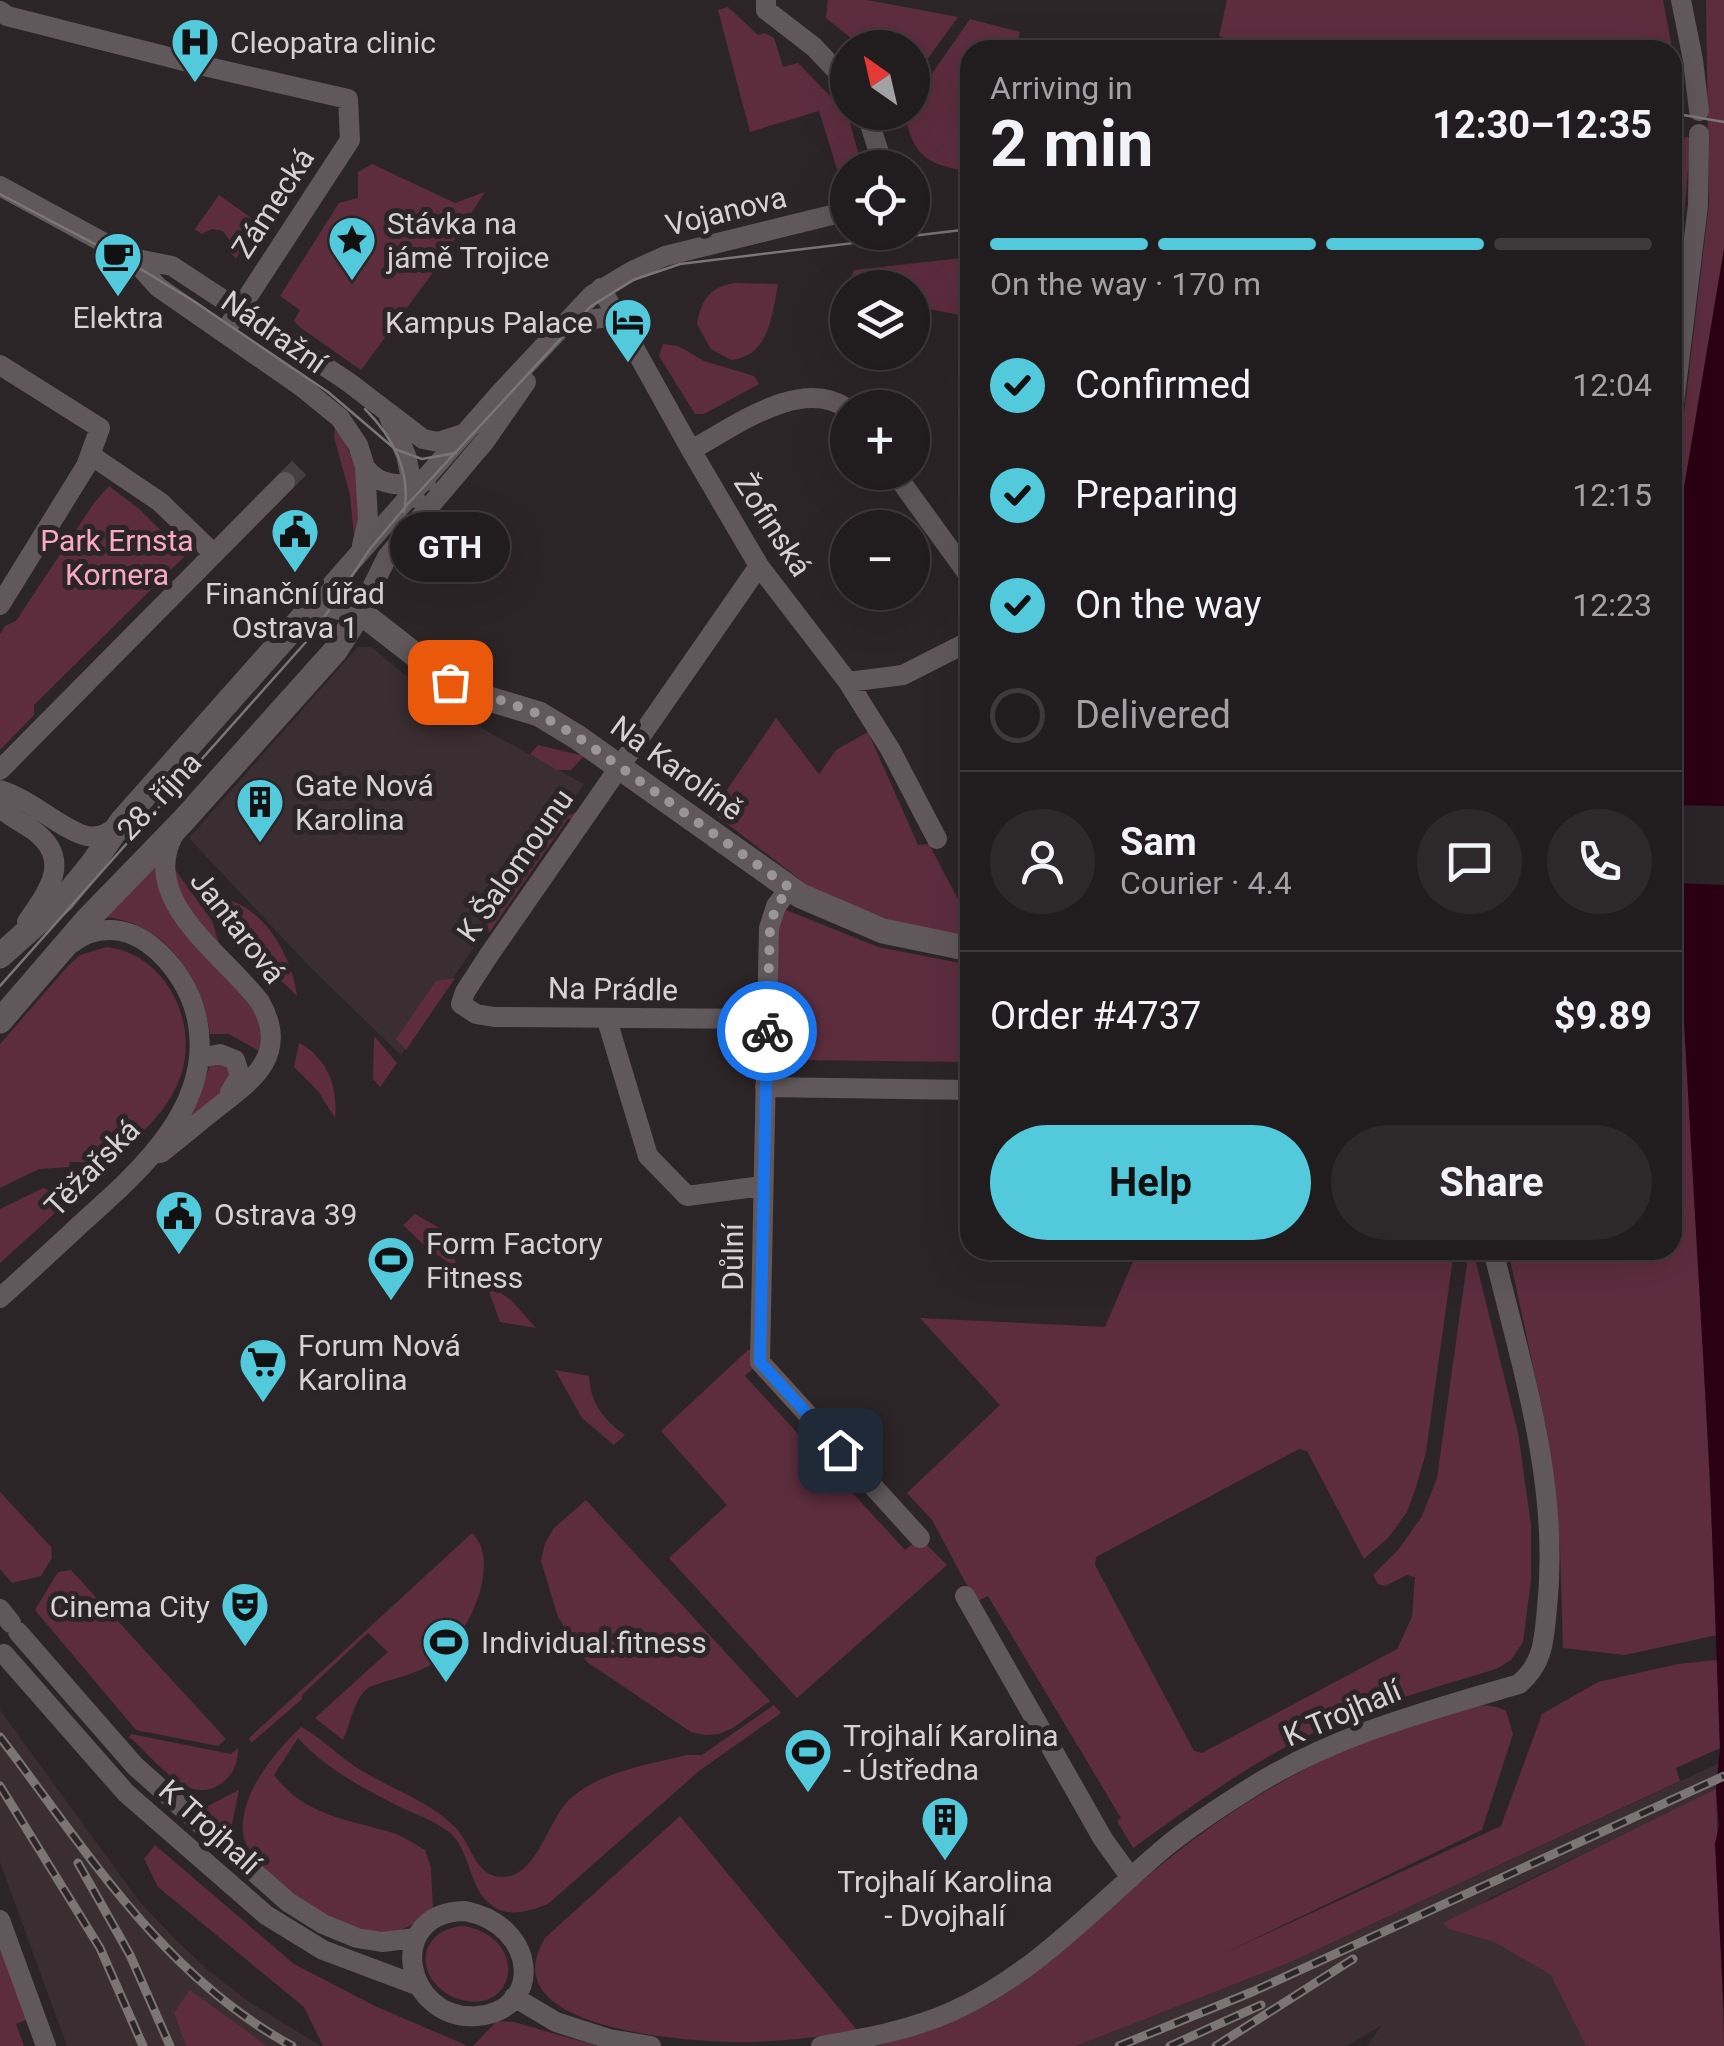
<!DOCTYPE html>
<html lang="en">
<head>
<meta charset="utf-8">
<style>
  body { margin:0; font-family:Roboto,sans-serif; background:#2d292a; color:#f1f3f6; height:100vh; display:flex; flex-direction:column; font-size:38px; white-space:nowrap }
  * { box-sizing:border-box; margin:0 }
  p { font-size:32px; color:#a2a1a4 }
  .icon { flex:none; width:55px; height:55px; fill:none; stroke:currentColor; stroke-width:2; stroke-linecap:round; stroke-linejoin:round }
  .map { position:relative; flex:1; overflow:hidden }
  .details { position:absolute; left:960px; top:40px; width:722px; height:1220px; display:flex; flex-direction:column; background:#211c1d; border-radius:30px; box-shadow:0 10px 40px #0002,0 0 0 2px #3e3a3b }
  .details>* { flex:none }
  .needle { width:65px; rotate:326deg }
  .buttons { position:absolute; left:830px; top:30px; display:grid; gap:20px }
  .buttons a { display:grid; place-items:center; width:100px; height:100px; border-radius:50%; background:#211c1d; box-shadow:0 10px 40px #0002,0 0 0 2px #3e3a3b; font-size:50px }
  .pin { position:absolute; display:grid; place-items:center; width:85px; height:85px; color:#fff; margin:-42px; border-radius:20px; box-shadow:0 5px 15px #0006 }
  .courier { position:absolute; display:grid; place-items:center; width:100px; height:100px; margin:-50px; border:8px solid #1a73e8; border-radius:50%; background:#fff; color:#222; box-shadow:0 2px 12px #0007 }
  .bubble { position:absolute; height:70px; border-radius:35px; background:#211c1d; box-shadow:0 10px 40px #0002,0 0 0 2px #3e3a3b; font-size:32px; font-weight:700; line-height:70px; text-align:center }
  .head em { font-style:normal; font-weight:700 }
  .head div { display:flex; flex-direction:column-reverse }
  .head { display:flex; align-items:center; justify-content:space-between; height:170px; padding:0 30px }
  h1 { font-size:65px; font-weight:700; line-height:75px }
  .bar { display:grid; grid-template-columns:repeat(4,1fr); gap:15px 10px; align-content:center; height:120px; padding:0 30px }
  .bar i { height:12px; border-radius:8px; background:#3e3a3b }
  .bar .current { background:#53cadc }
  .bar p { grid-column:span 4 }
  .line { display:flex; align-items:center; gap:25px; padding:0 30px; border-top:2px solid #3e3a3b }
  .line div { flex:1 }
  .round { display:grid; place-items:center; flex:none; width:105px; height:105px; border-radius:52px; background:#2d292a }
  ol { padding:0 30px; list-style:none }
  li { display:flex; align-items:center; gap:30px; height:110px }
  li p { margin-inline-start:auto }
  li .icon { padding:10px; border-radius:50%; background:#53cadc; color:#111; stroke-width:4 }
  li:last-child { color:#a2a1a4 }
  li i { width:55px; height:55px; border:5px solid #3e3a3b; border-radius:50% }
  .primary-button { display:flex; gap:20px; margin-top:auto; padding:20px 30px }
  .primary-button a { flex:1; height:115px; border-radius:60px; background:#53cadc; color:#111; font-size:40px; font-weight:700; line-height:115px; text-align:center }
  .primary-button a+a { background:#2d292a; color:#f1f3f6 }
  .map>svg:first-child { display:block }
  .built { fill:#3b2e32 }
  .green { fill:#5d2d3e }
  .water { fill:#2b0012 }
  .pier { fill:#2c2527 }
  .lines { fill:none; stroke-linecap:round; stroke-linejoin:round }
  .street-tunnel { stroke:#463f41; stroke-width:20; stroke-dasharray:20 10; stroke-linecap:butt }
  .street { stroke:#60585a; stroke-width:20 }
  .secondary { stroke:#60585a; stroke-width:25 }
  .tram { stroke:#7b7576; stroke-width:2.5 }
  .rail-casing { stroke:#7b7576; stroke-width:9 }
  .rail { stroke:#2c2527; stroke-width:5; stroke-dasharray:15; stroke-linecap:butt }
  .done { stroke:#9a9596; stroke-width:10; stroke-dasharray:0 18 }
  .route { stroke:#1a73e8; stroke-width:12 }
  .labels { text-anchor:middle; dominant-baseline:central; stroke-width:10; stroke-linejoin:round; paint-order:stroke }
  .poi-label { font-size:30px; fill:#d6d1d2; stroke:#2c2527; text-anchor:start }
  .street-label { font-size:30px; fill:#d6d1d2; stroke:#2c2527 }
  .park-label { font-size:30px; fill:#fba9c3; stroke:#2c2527 }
</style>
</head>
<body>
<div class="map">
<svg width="1724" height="2046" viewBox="0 0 1724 2046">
  <rect width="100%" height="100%" fill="#2c2527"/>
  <path class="built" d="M358 647H371L425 691 483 729 584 784 401 1055 310 967 189 838Z
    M0 1710 139 1901 175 1939 208 1970 249 2002 321 2046H267L234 2023 174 2013 186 2046H67L0 1862Z
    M1724 1761V1787L1490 1898 1449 1929 1494 1942 1551 1975 1586 2046H1367L1382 2025 1347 2046H1076L1286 1964Z"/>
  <path class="green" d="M828 0H867L958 17 913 79 912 48 862 47 826 18Z
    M1227 0H1663L1683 106 1673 104 1672 50H1224L1226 39 1219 36Z
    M1706 0H1724V249L1680 511 1673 636V508L1709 203Z
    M728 7 758 35 765 33 774 38 783 67 798 63 840 106 845 105 861 163 837 169 819 111 750 132 718 10Z
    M970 19 1020 32 1016 50H970V172C926 164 914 157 904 113L912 112 913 101Z
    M1685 137H1691L1673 336V176Z
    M372 164 455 203 485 192 434 271 361 370 301 328 294 321 300 310 280 296 339 203 358 198V172Z
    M219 195 260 224 236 258 230 253 231 242 223 231 212 229 202 234 195 229Z
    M970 257V317L913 306 912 288H848L847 294 844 293 854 270Z
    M735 283 778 284C772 316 769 356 731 360L711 349 697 324C701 300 711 286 735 283Z
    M663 344 678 346 704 361 754 376 759 384 704 414H695L659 356Z
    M335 427C359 461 369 508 355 547L350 495 334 437Z
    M109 486 139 509 186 555 34 705V715L0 750V634L5 626 16 621 94 503Z
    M776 718 819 774 836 750 868 732 918 845 929 844 970 922V937L927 934 815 891 712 812Z
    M538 745 584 756 571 770H557L530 754Z
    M581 811 574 821 568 818 489 933 485 912 546 823Z
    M157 856 159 881 246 993 263 1030 261 1052 229 1034H210C202 976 164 922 104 917Z
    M171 864 212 921 221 950 180 903Z
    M1672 883H1676L1693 1139 1717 1635 1625 1655 1563 1648 1560 1545 1546 1426 1508 1250H1672Z
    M232 901C268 914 293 960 297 996 268 965 232 948 232 901Z
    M776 906 878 947 970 965V1062L799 1060 797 1012 767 1011Z
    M107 947C166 954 200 1023 180 1078 170 1104 154 1122 133 1140 126 1147 118 1155 109 1159 98 1164 82 1162 70 1162L69 1167 39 1169 0 1188V1044L68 966 80 955Z
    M455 978 406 1050 396 1039 436 981Z
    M374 1036 397 1063 380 1087 373 1079Z
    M299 1043C328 1058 338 1087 335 1118L318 1091 294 1067Z
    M228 1062 232 1082 185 1125 211 1064Z
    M43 1188 56 1193 53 1196 57 1205 53 1215 0 1263V1209Z
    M415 1214 448 1233 457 1268 427 1248 403 1225Z
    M1138 1250H1454L1426 1452 1416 1487 1407 1512 1388 1538 1364 1559 1307 1451 1299 1449 1096 1557 1095 1565 1194 1751 1202 1753 1397 1649 1412 1617 1415 1577 1407 1575 1385 1586 1378 1584 1373 1575 1399 1549 1422 1516 1437 1478 1467 1263 1473 1250 1518 1433 1531 1525V1580L1523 1642 1511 1660 1496 1669C1429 1689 1363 1708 1301 1739 1241 1769 1188 1809 1133 1848L1117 1821 1121 1818 988 1596 976 1602 932 1520 907 1493 1000 1405 920 1318 1105 1327Z
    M486 1283 511 1300 536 1328 500 1322Z
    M748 1350H755L760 1362 745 1376 905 1550 920 1538 947 1565 797 1698 669 1558 727 1505 661 1431Z
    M555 1370 589 1376C590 1402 604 1421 625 1435L614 1445 582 1418Z
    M0 1492 51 1547 52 1558 41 1576 12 1583 0 1569Z
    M586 1500 770 1701 733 1728 719 1734 705 1735 691 1732 587 1662 558 1617 541 1561 545 1543 554 1528Z
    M472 1533C504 1563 465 1641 435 1662 416 1675 390 1679 369 1687 352 1701 352 1721 343 1740L315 1718 388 1652 368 1633 302 1695V1699L251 1743 249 1738Z
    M71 1570 226 1739 218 1746 136 1730 35 1610 58 1572Z
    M1717 1660 1720 1748 1676 1768 1680 1781 1286 1964 1076 2046H877C921 2034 964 2021 1003 1995 1061 1957 1108 1908 1161 1865 1240 1800 1335 1745 1434 1718 1458 1711 1483 1698 1506 1711L1513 1734 1482 1830 1216 1957 1501 1826 1542 1714 1598 1682 1678 1664Z
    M774 1705 781 1713 699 1771 548 1904C529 1911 508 1919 490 1904 468 1887 471 1849 448 1831 434 1821 416 1814 400 1807 363 1788 326 1769 298 1738L274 1775C304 1815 345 1819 390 1832 402 1835 414 1844 425 1850L431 1868 433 1910C418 1921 404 1932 385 1933 345 1934 247 1875 243 1832 240 1793 275 1752 301 1727 321 1737 337 1755 356 1767 388 1788 428 1800 455 1827 472 1844 475 1879 505 1877 537 1874 548 1822 567 1802 596 1772 648 1765 687 1755H702Z
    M131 1734 231 1754 238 1748C238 1762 234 1774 222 1783 186 1809 154 1756 129 1737Z
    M1716 1789 1724 2046H1586L1551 1975 1494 1942 1449 1929 1443 1923Z
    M239 1790 229 1838 198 1811Z
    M680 1816 857 2030C822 2037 786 2041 750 2042 699 2043 485 2032 546 1937Z
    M155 1845 294 1964 377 2007 468 2046H323L304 2007 158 1887 144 1859Z
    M464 1926C533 1939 514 2020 456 1998 444 1994 433 1984 428 1972 418 1946 440 1926 464 1926Z
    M0 1939 31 2018 16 2024 24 2046H0Z
    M190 1990 267 2046H186L174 2013Z
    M497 2021 514 2022 597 2046H473Z"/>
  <path class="water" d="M1724 249V2013L1715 1844 1719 1826 1716 1789 1720 1748 1710 1477 1676 883 1672 636 1680 512Z"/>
  <path class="pier" d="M1673 805 1724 806V885L1673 883Z"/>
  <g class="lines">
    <path class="street-tunnel" d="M285 482 300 467"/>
    <path class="street" d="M766 0V10L814 47 848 83
      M1681 0 1693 60 1699 111
      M0 11 7 16 204 66 348 99 350 140 224 333
      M866 112 884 168
      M0 186 132 258 158 287 302 387 340 418 358 445 365 467 368 520 362 545
      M132 258 172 266 347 381 423 439 438 442 463 434
      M601 288 691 450 759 566 848 682 890 749 937 839
      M578 325C594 317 610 314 623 327
      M0 365 100 428 86 466 0 605
      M389 417 406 455 415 498
      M1672 420 1698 205 1699 134
      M691 450C733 428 801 375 848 409
      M92 456 160 502 214 554
      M365 467C380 488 403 486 426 481
      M894 472 970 577
      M759 566 489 955 465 992 461 1004 476 1014 494 1017 767 1019 760 1362 920 1538
      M313 606 500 393 592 295 632 271 665 256 848 211
      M360 612 387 557 485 441 526 382
      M848 682 903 675 970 641
      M0 770 285 482
      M0 790C31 799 63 831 87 836 98 838 109 833 117 826
      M0 807C9 817 22 822 33 830 74 860 47 892 27 922
      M790 888 776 906 769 928 767 1019H799
      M607 1020 648 1156 687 1196 762 1186
      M200 1058 220 1054 235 1060 240 1076 230 1092
      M765 1087 970 1090
      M161 1153C180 1138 199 1122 218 1107 255 1079 289 1053 260 1002 225 955 137 900 174 834
      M0 1298C28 1273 56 1247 84 1221 141 1170 215 1105 197 1019 191 990 173 962 149 944 125 926 95 925 72 943
      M965 1596 1103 1839 1131 1878
      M0 1609 11 1623
      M18 1632 135 1766 288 1902 323 1924 357 1938 382 1942 416 1938
      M4 1654 126 1793 266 1915 323 1950 419 1986
      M465 1911C538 1925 544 2011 477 2016 404 2022 383 1912 465 1911Z
      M0 1920 46 2046
      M514 1997 556 2022 609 2039 651 2046
      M821 2046C866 2038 911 2030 953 2011 1035 1974 1096 1906 1163 1849 1188 1828 1217 1809 1244 1792 1328 1737 1423 1712 1519 1684 1544 1663 1544 1639 1547 1608 1560 1485 1522 1368 1493 1250"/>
    <path class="secondary" d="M0 956 63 900 93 863 122 821 313 606H334L360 612 450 682 486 698 539 714 577 737 801 896 883 931 970 949
      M0 1021 87 920 182 822 335 651 360 612"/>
    <path class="tram" d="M1672 113 1724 122
      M0 194 129 262 192 300 328 392 395 449 422 459 456 453
      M365 409C392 436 412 472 404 512
      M0 986 313 634 370 549 406 506 590 307 633 280 680 264 970 229"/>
    <g class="rail-casing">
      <path id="rail" d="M0 1737C87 1851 162 1975 292 2046
        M0 1786 100 1948 143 2046
        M78 1863 130 1955 170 2046
        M1119 2046 1252 1992 1724 1776
        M1170 2046 1261 2005
        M1216 2046 1353 1959"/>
    </g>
    <use href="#rail" class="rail"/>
  </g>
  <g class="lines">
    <path class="done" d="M450 682 539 714 578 737 790 888 776 906 770 928 767 1031"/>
    <path class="route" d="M767 1031 760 1362 840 1450"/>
  </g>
  <defs>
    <g id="hospital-pin" transform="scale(2.5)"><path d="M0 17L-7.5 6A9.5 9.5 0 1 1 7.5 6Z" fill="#53cadc" stroke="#2c2527"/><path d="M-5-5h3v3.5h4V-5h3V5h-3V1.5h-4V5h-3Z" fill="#111"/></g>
    <g id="sight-pin" transform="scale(2.5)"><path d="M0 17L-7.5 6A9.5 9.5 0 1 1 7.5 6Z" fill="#53cadc" stroke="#2c2527"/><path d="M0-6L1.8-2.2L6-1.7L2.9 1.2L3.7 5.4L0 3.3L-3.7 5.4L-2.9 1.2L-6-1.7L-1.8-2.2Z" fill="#111"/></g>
    <g id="cafe-pin" transform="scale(2.5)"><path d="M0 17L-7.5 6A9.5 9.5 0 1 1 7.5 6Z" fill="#53cadc" stroke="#2c2527"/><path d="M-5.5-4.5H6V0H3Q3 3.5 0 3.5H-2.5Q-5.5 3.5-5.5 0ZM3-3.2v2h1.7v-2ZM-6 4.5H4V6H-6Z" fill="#111"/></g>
    <g id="hotel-pin" transform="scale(2.5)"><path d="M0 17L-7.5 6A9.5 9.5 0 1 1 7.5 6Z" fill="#53cadc" stroke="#2c2527"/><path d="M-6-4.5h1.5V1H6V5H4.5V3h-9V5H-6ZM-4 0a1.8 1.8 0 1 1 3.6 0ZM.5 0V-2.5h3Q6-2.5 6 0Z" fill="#111"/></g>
    <g id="civic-pin" transform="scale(2.5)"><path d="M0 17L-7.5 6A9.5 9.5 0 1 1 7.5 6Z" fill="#53cadc" stroke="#2c2527"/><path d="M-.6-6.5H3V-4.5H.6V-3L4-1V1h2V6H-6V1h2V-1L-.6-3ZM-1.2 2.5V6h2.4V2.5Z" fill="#111"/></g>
    <g id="building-pin" transform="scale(2.5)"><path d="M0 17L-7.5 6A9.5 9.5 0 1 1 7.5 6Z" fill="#53cadc" stroke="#2c2527"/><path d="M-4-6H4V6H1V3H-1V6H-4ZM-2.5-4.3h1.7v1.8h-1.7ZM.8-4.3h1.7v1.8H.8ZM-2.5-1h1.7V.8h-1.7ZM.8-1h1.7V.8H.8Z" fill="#111"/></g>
    <g id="stadium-pin" transform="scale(2.5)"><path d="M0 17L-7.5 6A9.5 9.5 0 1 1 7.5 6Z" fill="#53cadc" stroke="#2c2527"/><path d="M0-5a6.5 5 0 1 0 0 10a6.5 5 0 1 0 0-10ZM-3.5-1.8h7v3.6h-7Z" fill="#111"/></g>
    <g id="supermarket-pin" transform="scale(2.5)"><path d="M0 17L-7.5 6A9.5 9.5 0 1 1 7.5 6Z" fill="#53cadc" stroke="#2c2527"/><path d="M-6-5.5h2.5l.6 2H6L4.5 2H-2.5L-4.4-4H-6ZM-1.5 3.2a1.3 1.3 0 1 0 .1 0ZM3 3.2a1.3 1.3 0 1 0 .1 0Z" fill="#111"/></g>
    <g id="theatre-pin" transform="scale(2.5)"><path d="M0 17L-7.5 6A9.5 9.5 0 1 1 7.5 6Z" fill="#53cadc" stroke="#2c2527"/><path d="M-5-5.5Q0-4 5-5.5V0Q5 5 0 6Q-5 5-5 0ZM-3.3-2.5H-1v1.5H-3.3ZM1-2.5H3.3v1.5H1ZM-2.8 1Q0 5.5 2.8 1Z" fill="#111"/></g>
  </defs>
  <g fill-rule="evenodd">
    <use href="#hospital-pin" x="195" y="42"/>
    <use href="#sight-pin" x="352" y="240"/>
    <use href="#cafe-pin" x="118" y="256"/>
    <use href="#hotel-pin" x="628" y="322"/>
    <use href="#civic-pin" x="295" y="532"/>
    <use href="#building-pin" x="260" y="802"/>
    <use href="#civic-pin" x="179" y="1214"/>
    <use href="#stadium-pin" x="391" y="1260"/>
    <use href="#supermarket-pin" x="263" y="1362"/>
    <use href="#theatre-pin" x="245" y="1606"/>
    <use href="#stadium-pin" x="446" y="1642"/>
    <use href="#stadium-pin" x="808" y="1752"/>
    <use href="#building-pin" x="945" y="1820"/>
  </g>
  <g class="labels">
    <g class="poi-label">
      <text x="230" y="42">Cleopatra clinic</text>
      <text x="387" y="223">Stávka na<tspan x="387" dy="34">jámě Trojice</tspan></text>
      <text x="118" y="317" text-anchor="middle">Elektra</text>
      <text x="593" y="322" text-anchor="end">Kampus Palace</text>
      <text x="295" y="593" text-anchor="middle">Finanční úřad<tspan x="295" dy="34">Ostrava 1</tspan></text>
      <text x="295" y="785">Gate Nová<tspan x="295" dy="34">Karolina</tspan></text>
      <text x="214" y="1214">Ostrava 39</text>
      <text x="426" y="1243">Form Factory<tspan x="426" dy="34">Fitness</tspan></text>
      <text x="298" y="1345">Forum Nová<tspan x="298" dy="34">Karolina</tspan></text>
      <text x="210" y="1606" text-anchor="end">Cinema City</text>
      <text x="481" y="1642">Individual.fitness</text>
      <text x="843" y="1735">Trojhalí Karolina<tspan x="843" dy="34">- Ústředna</tspan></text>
      <text x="945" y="1881" text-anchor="middle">Trojhalí Karolina<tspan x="945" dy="34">- Dvojhalí</tspan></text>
    </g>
    <g class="street-label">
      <text transform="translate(273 203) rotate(-57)">Zámecká</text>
      <text transform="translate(726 211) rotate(-14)">Vojanova</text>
      <text transform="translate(274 332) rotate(35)">Nádražní</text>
      <text transform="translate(773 525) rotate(57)">Žofinská</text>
      <text transform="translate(677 768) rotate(36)">Na Karolíně</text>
      <text transform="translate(159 796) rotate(-47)">28. října</text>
      <text transform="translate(515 865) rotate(-55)">K Šalomounu</text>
      <text transform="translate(238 927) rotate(52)">Jantarová</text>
      <text transform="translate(613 989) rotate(1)">Na Prádle</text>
      <text transform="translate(92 1168) rotate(-46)">Těžařská</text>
      <text transform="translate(732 1257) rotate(-90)">Důlní</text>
      <text transform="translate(1342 1713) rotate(-23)">K Trojhalí</text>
      <text transform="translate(210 1827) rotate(42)">K Trojhalí</text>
    </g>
    <g class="park-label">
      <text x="117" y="540">Park Ernsta<tspan x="117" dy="34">Kornera</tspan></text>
    </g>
  </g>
</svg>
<div class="buttons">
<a><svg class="needle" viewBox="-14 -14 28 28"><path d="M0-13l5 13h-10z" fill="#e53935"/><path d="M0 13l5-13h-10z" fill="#a2a1a4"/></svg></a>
<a><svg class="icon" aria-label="locate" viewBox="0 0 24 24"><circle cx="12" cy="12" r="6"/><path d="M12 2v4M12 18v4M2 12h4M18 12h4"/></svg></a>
<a><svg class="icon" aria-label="layers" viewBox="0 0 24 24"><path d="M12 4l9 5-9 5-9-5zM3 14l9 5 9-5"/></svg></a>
<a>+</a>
<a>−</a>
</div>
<div class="pin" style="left:450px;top:682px;background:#ea580c"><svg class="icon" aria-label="bag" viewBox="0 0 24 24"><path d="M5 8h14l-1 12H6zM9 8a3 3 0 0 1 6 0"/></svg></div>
<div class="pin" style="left:840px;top:1450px;background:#1f2937"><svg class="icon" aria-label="home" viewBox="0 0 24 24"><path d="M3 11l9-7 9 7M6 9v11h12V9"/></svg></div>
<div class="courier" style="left:767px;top:1031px"><svg class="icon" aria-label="bike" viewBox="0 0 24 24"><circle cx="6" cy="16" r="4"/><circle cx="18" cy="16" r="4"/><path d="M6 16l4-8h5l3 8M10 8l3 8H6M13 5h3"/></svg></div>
<div class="bubble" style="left:390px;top:512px;width:120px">GTH</div>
<section class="details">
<div class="head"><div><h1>2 min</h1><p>Arriving in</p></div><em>12:30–12:35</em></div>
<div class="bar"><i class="current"></i><i class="current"></i><i class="current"></i><i></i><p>On the way · 170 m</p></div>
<ol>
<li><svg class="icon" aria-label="check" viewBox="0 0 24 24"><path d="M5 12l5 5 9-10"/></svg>Confirmed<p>12:04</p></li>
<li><svg class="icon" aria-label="check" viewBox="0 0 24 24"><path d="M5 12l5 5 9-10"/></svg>Preparing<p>12:15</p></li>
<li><svg class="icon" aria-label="check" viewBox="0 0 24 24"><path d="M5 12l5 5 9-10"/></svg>On the way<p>12:23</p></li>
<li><i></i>Delivered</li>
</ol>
<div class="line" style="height:180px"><a class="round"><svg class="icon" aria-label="person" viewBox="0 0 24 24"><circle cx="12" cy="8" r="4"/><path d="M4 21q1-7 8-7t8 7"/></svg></a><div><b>Sam</b><p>Courier · 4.4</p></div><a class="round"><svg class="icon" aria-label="chat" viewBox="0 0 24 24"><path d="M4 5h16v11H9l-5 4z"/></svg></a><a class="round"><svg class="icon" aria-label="phone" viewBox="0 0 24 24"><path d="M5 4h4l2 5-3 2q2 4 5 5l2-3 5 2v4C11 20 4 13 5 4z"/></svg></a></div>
<div class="line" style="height:130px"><div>Order #4737</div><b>$9.89</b></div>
<div class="primary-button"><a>Help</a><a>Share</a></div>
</section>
</div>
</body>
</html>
